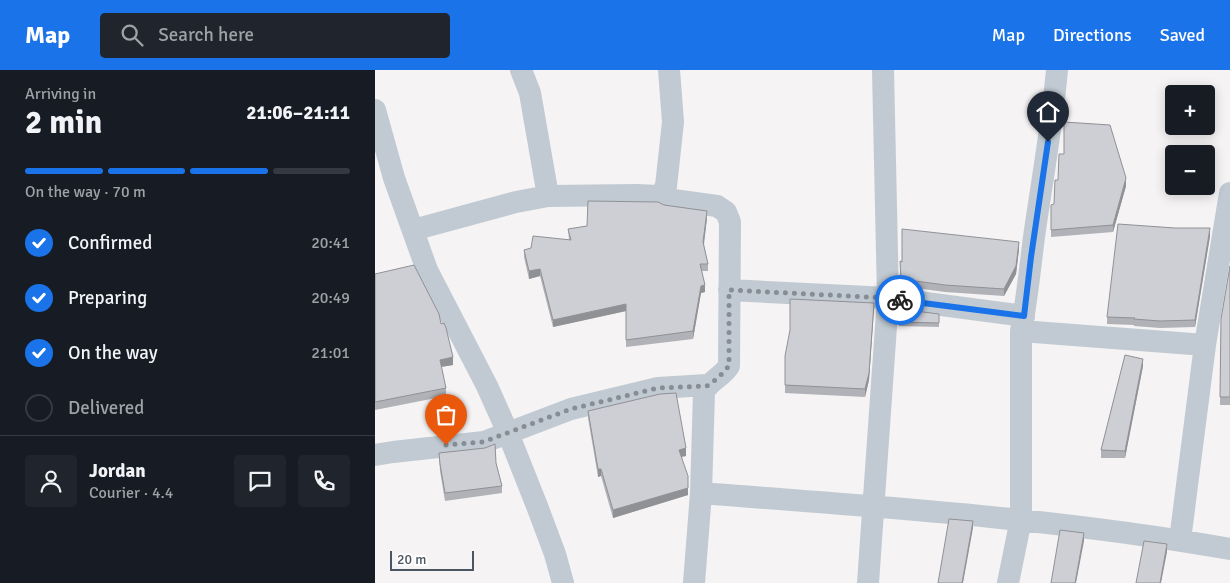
<!DOCTYPE html>
<html lang="en">
<head>
<meta charset="utf-8">
<style>
  body { margin:0; font-family:Signika,sans-serif; background:#20242c; color:#f1f3f6; height:100vh; display:flex; flex-direction:column; font-size:19px; white-space:nowrap }
  * { box-sizing:border-box; margin:0 }
  p { font-size:16px; color:#9ea1a6 }
  .icon { flex:none; width:28px; height:28px; fill:none; stroke:currentColor; stroke-width:2; stroke-linecap:round; stroke-linejoin:round }
  .map { position:relative; flex:1; overflow:hidden }
  .drawer { display:flex; flex-direction:column; background:#171b24; width:375px }
  .drawer>* { flex:none }
  .tools { position:absolute; left:790px; top:15px; display:grid; gap:10px }
  .tools a { display:grid; place-items:center; width:50px; height:50px; border-radius:5px; background:#171b24; box-shadow:0 2px 12px #0003; font-size:25px }
  .scale { position:absolute; left:15px; bottom:12px; width:84px; box-sizing:border-box; padding-left:5px; border:2px solid #4a5661; border-top:0; font-size:14px; line-height:18px; white-space:nowrap; color:#4a5661; -webkit-text-stroke:4px #fff; paint-order:stroke }
  .pin { position:absolute; display:grid; place-items:center; width:42px; height:42px; color:#fff; margin:-51px -21px; border-radius:50% 50% 50% 0; rotate:-45deg; box-shadow:0 0 5px #0007 }
  .pin .icon { rotate:45deg }
  .courier { position:absolute; display:grid; place-items:center; width:50px; height:50px; margin:-25px; border:4px solid #1a73e8; border-radius:50%; background:#fff; color:#222; box-shadow:0 1px 6px #0007 }
  .overview em { font-style:normal; font-weight:700 }
  .overview div { display:flex; flex-direction:column-reverse }
  .overview { display:flex; align-items:center; justify-content:space-between; height:85px; padding:0 25px }
  h1 { font-size:32px; font-weight:700; line-height:38px }
  .bar { display:grid; grid-template-columns:repeat(4,1fr); gap:8px 5px; align-content:center; height:60px; padding:0 25px }
  .bar i { height:6px; border-radius:4px; background:#363941 }
  .bar .on { background:#1a73e8 }
  .bar p { grid-column:span 4 }
  .line { display:flex; align-items:center; gap:12px; padding:0 25px; border-top:1px solid #363941 }
  .line div { flex:1 }
  .round { display:grid; place-items:center; flex:none; width:52px; height:52px; border-radius:5px; background:#20242c }
  ol { padding:0 25px; list-style:none }
  li { display:flex; align-items:center; gap:15px; height:55px }
  li p { margin-inline-start:auto }
  li .icon { padding:5px; border-radius:50%; background:#1a73e8; color:#fff; stroke-width:4 }
  li:last-child { color:#9ea1a6 }
  li i { width:28px; height:28px; border:2px solid #363941; border-radius:50% }
  header { display:flex; align-items:center; gap:30px; box-sizing:border-box; height:70px; padding:0 25px; background:#1a73e8; color:#fff }
  header strong { font-size:24px }
  nav { display:flex; gap:28px; margin-inline-start:auto; font-size:18px }
  .search { width:350px; height:45px; background:#20242c; display:flex; align-items:center; gap:12px; box-sizing:border-box; padding:0 18px; border-radius:5px; color:#9ea1a6; font-size:19px }
  main { display:flex; flex:1; min-height:0 }
  .map>svg:first-child { display:block }
  .lines { fill:none; stroke-linecap:round; stroke-linejoin:round }
  .street { stroke:#c1cad2; stroke-width:22 }
  .wall { fill:#b0b2b7 }
  .shaded-wall { fill:#909195 }
  .building { fill:#cdcfd5; stroke:#909195 }
  .done { stroke:#868d94; stroke-width:5; stroke-dasharray:0 9 }
  .route { stroke:#1a73e8; stroke-width:6 }
</style>
</head>
<body>
<header>
<strong>Map</strong>
<div class="search"><svg class="icon" aria-label="search" viewBox="0 0 24 24"><circle cx="10" cy="10" r="6"/><path d="M15 15l6 6"/></svg>Search here</div>
<nav><a>Map</a><a>Directions</a><a>Saved</a></nav>
</header>
<main>
<section class="drawer">
<div class="overview"><div><h1>2 min</h1><p>Arriving in</p></div><em>21:06–21:11</em></div>
<div class="bar"><i class="on"></i><i class="on"></i><i class="on"></i><i></i><p>On the way · 70 m</p></div>
<ol>
<li><svg class="icon" aria-label="check" viewBox="0 0 24 24"><path d="M5 12l5 5 9-10"/></svg>Confirmed<p>20:41</p></li>
<li><svg class="icon" aria-label="check" viewBox="0 0 24 24"><path d="M5 12l5 5 9-10"/></svg>Preparing<p>20:49</p></li>
<li><svg class="icon" aria-label="check" viewBox="0 0 24 24"><path d="M5 12l5 5 9-10"/></svg>On the way<p>21:01</p></li>
<li><i></i>Delivered</li>
</ol>
<div class="line" style="height:90px"><a class="round"><svg class="icon" aria-label="person" viewBox="0 0 24 24"><circle cx="12" cy="8" r="4"/><path d="M4 21q1-7 8-7t8 7"/></svg></a><div><b>Jordan</b><p>Courier · 4.4</p></div><a class="round"><svg class="icon" aria-label="chat" viewBox="0 0 24 24"><path d="M4 5h16v11H9l-5 4z"/></svg></a><a class="round"><svg class="icon" aria-label="phone" viewBox="0 0 24 24"><path d="M5 4h4l2 5-3 2q2 4 5 5l2-3 5 2v4C11 20 4 13 5 4z"/></svg></a></div>
</section>
<div class="map">
<svg width="855" height="513" viewBox="0 0 855 513">
  <rect width="100%" height="100%" fill="#f5f3f3"/>
  <g class="lines">
    <path class="street" d="M146 0 155 23 173 126
      M0 40 19 108 52 200 112 316 133 363 162 436 180 484 188 513
      M287 124 291 129 342 136 351 142 355 152 354 296C347 307 334 311 329 322L326 423 319 513
      M38 160 141 132 173 126 262 125 282 126 287 124 291 116 298 52 294 0
      M354 220 513 228 649 246
      M646 261 830 275
      M0 385 18 382 109 372 196 339 283 318 332 315
      M326 423C503 437 680 448 855 479
      M805 470 830 275 855 123
      M493 513 513 228 508 0
      M633 513 646 449V261C652 230 655 198 659 167 667 111 677 56 682 0"/>
  </g>
  <path class="wall" d="M751 116 738 162 676 167V135Z
    M289 135 332 148 329 175 333 194V201H327L330 222 326 223 318 269 251 277V241L178 257 165 206 154 209 149 187V180L194 170 193 159 212 156Z
    M835 166 820 257 785 258 759 256V255L732 254V247Z
    M644 179 641 204 629 226 570 222 526 216 525 191Z
    M855 196V335H845L846 249Z
    M0 204 78 295 66 297 71 318V326L0 340Z
    M525 239 564 244V257L524 256Z
    M499 240 494 310 490 327 410 323V286Z
    M768 296 750 388H726V380Z
    M213 341 311 386 307 387 313 425 238 448 226 406 223 407 213 348Z
    M64 383 121 393 127 416V423L70 431 65 401Z"/>
  <path class="shaded-wall" d="M751 108V116L738 162V155Z
    M332 141V148L328 179V172Z
    M835 158V166L820 257V250Z
    M644 172V179L641 204 629 226V219Z
    M165 199V206L154 209V201Z
    M330 215V222L326 223 318 269V261L326 216Z
    M499 233 494 310 490 327V319Z
    M251 234V241L178 257V250Z
    M78 287V295L65 297V290Z
    M768 289V296L750 388V381Z
    M311 378V386L304 387V380Z
    M223 399H226V406L223 407Z
    M313 406V425L238 448V440Z
    M598 451V458L588 513H587Z
    M709 463V471L701 513H700Z
    M792 474V482L786 513H785Z"/>
  <path class="building" d="M689 52 735 55 751 108 738 155 676 160V135L679 134 680 110H683L684 84H689Z
    M213 131 283 132 289 135 332 141 328 172 333 194H325L330 215 326 216 318 261 251 270V234L178 250 165 199 154 201 149 180 156 178 158 166 196 170 193 159 212 156Z
    M743 154 800 158H835L820 250 785 251 759 249 760 248 732 247Z
    M527 159 644 172 641 196 629 219 570 215 526 209 525 191 527 192Z
    M39 195 64 244 66 254 69 253 71 258 78 287 65 290 71 318 0 332V204Z
    M855 196V327H845L846 249Z
    M415 229 499 233 494 303 490 319 410 315V286L415 260Z
    M525 239 564 244V253L524 252Z
    M750 285 768 289 750 381 726 380Z
    M301 323 311 378 304 380 313 406V418L238 440 226 399H223L213 341 285 324Z
    M120 374 121 393 127 416 70 423 65 394 64 383 110 378Z
    M574 449 598 451 587 513H563Z
    M685 460 709 463 700 513H676Z
    M769 471 792 474 785 513H761Z"/>
  <g class="lines">
    <path class="done" d="M71 375 108 372 196 339 283 318 332 316 343 308 354 296V220L513 228 525 230"/>
    <path class="route" d="M525 230 649 246 656 187 673 72"/>
  </g>
</svg>
<div class="tools">
<a>+</a>
<a>−</a>
</div>
<div class="scale">20 m</div>
<div class="pin" style="left:71px;top:375px;background:#ea580c"><svg class="icon" aria-label="bag" viewBox="0 0 24 24"><path d="M5 8h14l-1 12H6zM9 8a3 3 0 0 1 6 0"/></svg></div>
<div class="pin" style="left:673px;top:72px;background:#1f2937"><svg class="icon" aria-label="home" viewBox="0 0 24 24"><path d="M3 11l9-7 9 7M6 9v11h12V9"/></svg></div>
<div class="courier" style="left:525px;top:230px"><svg class="icon" aria-label="bike" viewBox="0 0 24 24"><circle cx="6" cy="16" r="4"/><circle cx="18" cy="16" r="4"/><path d="M6 16l4-8h5l3 8M10 8l3 8H6M13 5h3"/></svg></div>
</div>
</main>
</body>
</html>
